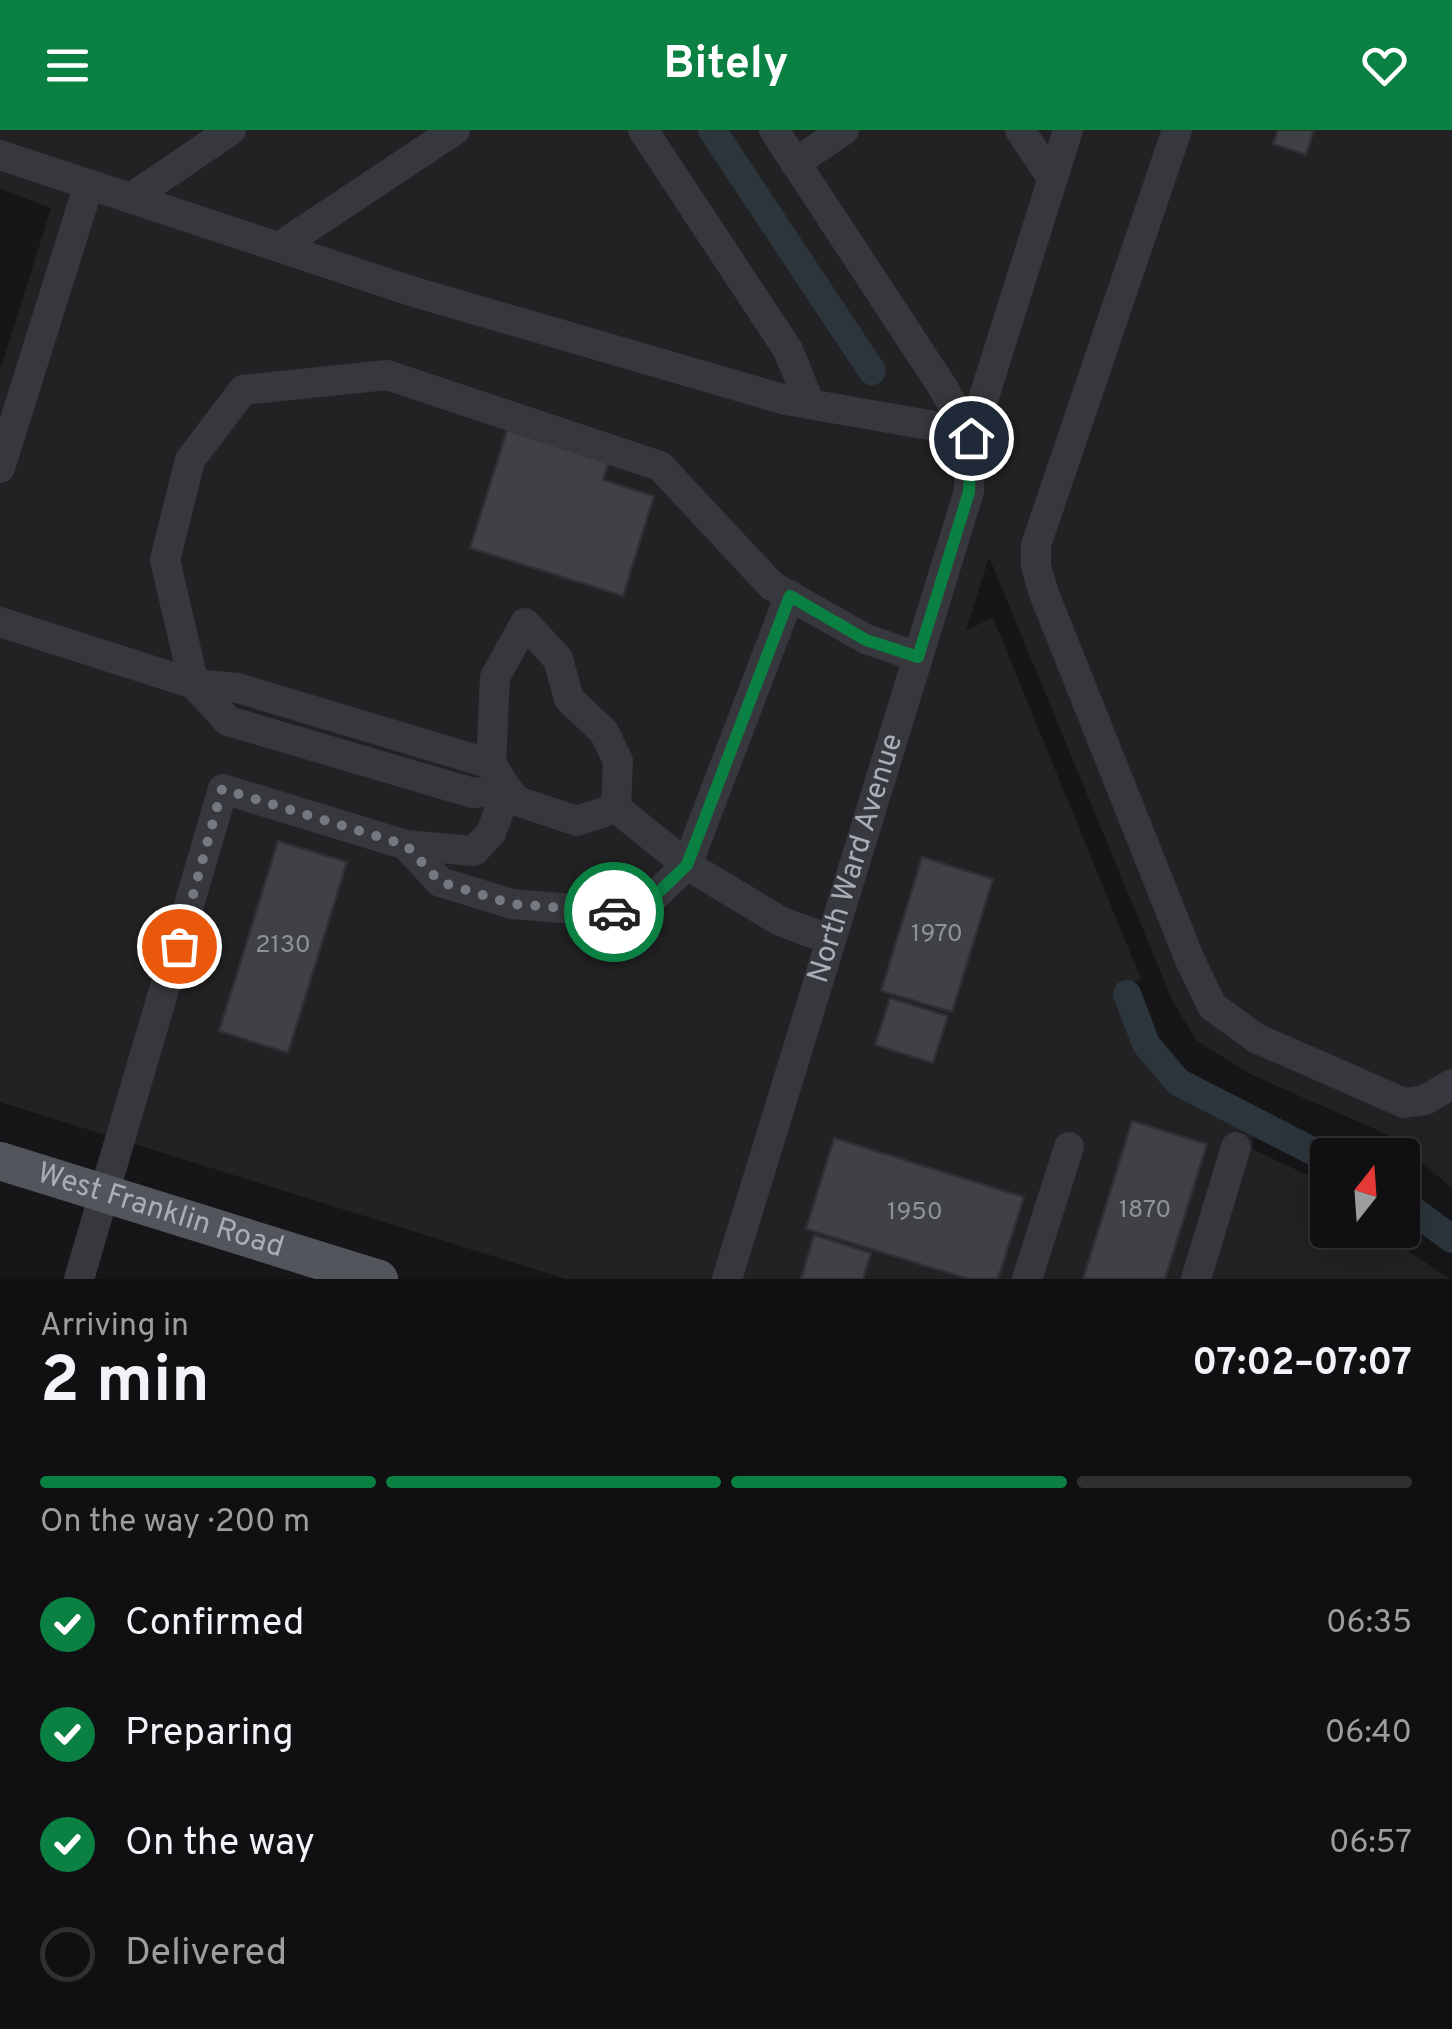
<!DOCTYPE html>
<html lang="en">
<head>
<meta charset="utf-8">
<style>
  body { margin:0; font-family:Overpass,sans-serif; background:#1e1e20; color:#f1f3f6; height:100vh; display:flex; flex-direction:column; font-size:38px; white-space:nowrap }
  * { box-sizing:border-box; margin:0 }
  p { font-size:32px; color:#9c9d9f }
  .icon { flex:none; width:55px; height:55px; fill:none; stroke:currentColor; stroke-width:2; stroke-linecap:round; stroke-linejoin:round }
  .map { position:relative; height:1149px; overflow:hidden }
  .panel { display:flex; flex-direction:column; background:#101012; flex:1 }
  .panel>* { flex:none }
  .needle { width:65px; rotate:17deg }
  .tools { position:absolute; left:1310px; top:1008px; display:grid; gap:20px }
  .tools a { display:grid; place-items:center; width:110px; height:110px; border-radius:10px; background:#101012; box-shadow:0 10px 40px #0002,0 0 0 2px #303032; font-size:50px }
  .pin { position:absolute; display:grid; place-items:center; width:85px; height:85px; color:#fff; margin:-42px; border:5px solid #fff; border-radius:50%; box-shadow:0 2px 10px #0007 }
  .courier { position:absolute; display:grid; place-items:center; width:100px; height:100px; margin:-50px; border:8px solid #0b8043; border-radius:50%; background:#fff; color:#222; box-shadow:0 2px 12px #0007 }
  .head em { font-style:normal; font-weight:700 }
  .head div { display:flex; flex-direction:column-reverse }
  .head { display:flex; align-items:center; justify-content:space-between; height:170px; padding:0 40px }
  h1 { font-size:65px; font-weight:700; line-height:75px }
  .bar { display:grid; grid-template-columns:repeat(4,1fr); gap:15px 10px; align-content:center; height:120px; padding:0 40px }
  .bar i { height:12px; border-radius:8px; background:#303032 }
  .bar .active { background:#0b8043 }
  .bar p { grid-column:span 4 }
  ol { padding:0 40px; list-style:none }
  li { display:flex; align-items:center; gap:30px; height:110px }
  li p { margin-inline-start:auto }
  li .icon { padding:10px; border-radius:50%; background:#0b8043; color:#fff; stroke-width:4 }
  li:last-child { color:#9c9d9f }
  li i { width:55px; height:55px; border:5px solid #303032; border-radius:50% }
  header { display:flex; justify-content:space-between; align-items:center; height:130px; padding:0 40px; background:#0b8043; color:#fff; font-size:45px; font-weight:700 }
  .map>svg:first-child { display:block }
  .built { fill:#222225 }
  .lines { fill:none; stroke-linecap:round; stroke-linejoin:round }
  .canal { stroke:#2c353c; stroke-width:28 }
  .building { fill:#404145; stroke:#303034; stroke-width:2.5 }
  .minor { stroke:#37383d; stroke-width:30 }
  .major { stroke:#53555c; stroke-width:38 }
  .done { stroke:#757880; stroke-width:10; stroke-dasharray:0 18 }
  .route { stroke:#0b8043; stroke-width:12 }
  .labels { text-anchor:middle; dominant-baseline:central; stroke-width:10; stroke-linejoin:round; paint-order:stroke }
  .number-label { font-size:25px; fill:#8e929b }
  .street-label { font-size:30px; fill:#a8adb8; stroke:#111113 }
</style>
</head>
<body>
<header><svg class="icon" aria-label="menu" viewBox="0 0 24 24"><path d="M4 6h16M4 12h16M4 18h16"/></svg>Bitely<svg class="icon" aria-label="heart" viewBox="0 0 24 24"><path d="M12 20l-8-8c-3-5 5-10 8-4 3-6 11-1 8 4z"/></svg></header>
<div class="map">
<svg width="1452" height="1149" viewBox="0 0 1452 1149">
  <rect width="100%" height="100%" fill="#161618"/>
  <path class="built" d="M0 0H1452V1058L1386 1004 1252 945 1197 911 1173 872 989 427 966 500 993 488 1141 849 1125 856 1120 869 1154 940 1254 1005 1252 1019 1327 1054 1328 1100H1393L1391 1109 1450 1149H566L0 972V241L51 78 0 59Z"/>
  <g class="lines">
    <path class="canal" d="M712 0 872 241
      M1127 864 1146 914 1178 952 1328 1029
      M1402 1072 1452 1109"/>
  </g>
  <path class="building" d="M1278 0H1314L1306 25 1273 14Z
    M507 300 609 332 603 350 654 366 623 466 470 418Z
    M278 711 347 732 288 923 219 901Z
    M922 727 993 749 952 882 881 861Z
    M890 868 948 886 933 933 875 915Z
    M1132 991 1207 1014 1165 1149H1083Z
    M834 1008 1024 1067 998 1149H968L806 1099Z
    M814 1105 871 1123 863 1149H801Z"/>
  <g class="lines">
    <g class="minor">
      <path d="M643 0 788 220 810 274"/>
      <path d="M774 0 942 256 971 308"/>
      <path d="M1020 0 1052 48"/>
      <path d="M1177 0 1036 415V436L1043 461 1190 830 1212 876 1256 908 1404 973 1425 970 1452 954"/>
      <path d="M0 25 411 161 786 270 929 295 971 308"/>
      <path d="M795 33 844 0"/>
      <path d="M131 68 231 0"/>
      <path d="M279 117 455 0"/>
      <path d="M0 338 89 54"/>
      <path d="M790 465 687 735 616 678 577 691 517 671 507 659 473 663 228 591 194 554 165 430 190 330 243 260 387 245 660 336 772 456 866 509 918 527"/>
      <path d="M0 492 194 554 238 558 491 634"/>
      <path d="M406 715 474 721 491 703 507 659 491 634 495 547 525 493 558 529 569 569 604 602 618 631 616 678"/>
      <path d="M79 1149 223 659 406 715 440 752 512 774 636 784 687 735 780 791 831 810"/>
      <path id="s1" d="M727 1149 969 361 971 308 1068 0"/>
      <path d="M1027 1149 1069 1017"/>
      <path d="M1196 1149 1236 1017"/>
    </g>
    <path class="major" id="s2" d="M0 1031 379 1149"/>
  </g>
  <g class="lines">
    <path class="done" d="M179 816 222 659 406 715 440 752 512 774 614 782"/>
    <path class="route" d="M614 782 636 784 687 735 790 466 866 510 918 527 969 362 971 308"/>
  </g>
  <g class="labels">
    <g class="number-label">
      <text x="937" y="805">1970</text>
      <text x="283" y="816">2130</text>
      <text x="1145" y="1081">1870</text>
      <text x="915" y="1083">1950</text>
    </g>
    <g class="street-label">
      <text stroke="none"><textPath href="#s1" startOffset="440">North Ward Avenue</textPath></text>
      <text stroke="none"><textPath href="#s2" startOffset="168">West Franklin Road</textPath></text>
    </g>
  </g>
</svg>
<div class="tools">
<a><svg class="needle" viewBox="-14 -14 28 28"><path d="M0-13l5 13h-10z" fill="#e53935"/><path d="M0 13l5-13h-10z" fill="#9c9d9f"/></svg></a>
</div>
<div class="pin" style="left:179px;top:816px;background:#ea580c"><svg class="icon" aria-label="bag" viewBox="0 0 24 24"><path d="M5 8h14l-1 12H6zM9 8a3 3 0 0 1 6 0"/></svg></div>
<div class="pin" style="left:971px;top:308px;background:#1f2937"><svg class="icon" aria-label="home" viewBox="0 0 24 24"><path d="M3 11l9-7 9 7M6 9v11h12V9"/></svg></div>
<div class="courier" style="left:614px;top:782px"><svg class="icon" aria-label="car" viewBox="0 0 24 24"><path d="M5 17H2v-5l4-1 3-4h7l3 4 3 1v5h-3M9 17h6M6 11h13"/><circle cx="7" cy="17" r="2"/><circle cx="17" cy="17" r="2"/></svg></div>
</div>
<section class="panel">
<div class="head"><div><h1>2 min</h1><p>Arriving in</p></div><em>07:02–07:07</em></div>
<div class="bar"><i class="active"></i><i class="active"></i><i class="active"></i><i></i><p>On the way · 200 m</p></div>
<ol>
<li><svg class="icon" aria-label="check" viewBox="0 0 24 24"><path d="M5 12l5 5 9-10"/></svg>Confirmed<p>06:35</p></li>
<li><svg class="icon" aria-label="check" viewBox="0 0 24 24"><path d="M5 12l5 5 9-10"/></svg>Preparing<p>06:40</p></li>
<li><svg class="icon" aria-label="check" viewBox="0 0 24 24"><path d="M5 12l5 5 9-10"/></svg>On the way<p>06:57</p></li>
<li><i></i>Delivered</li>
</ol>
</section>
</body>
</html>
